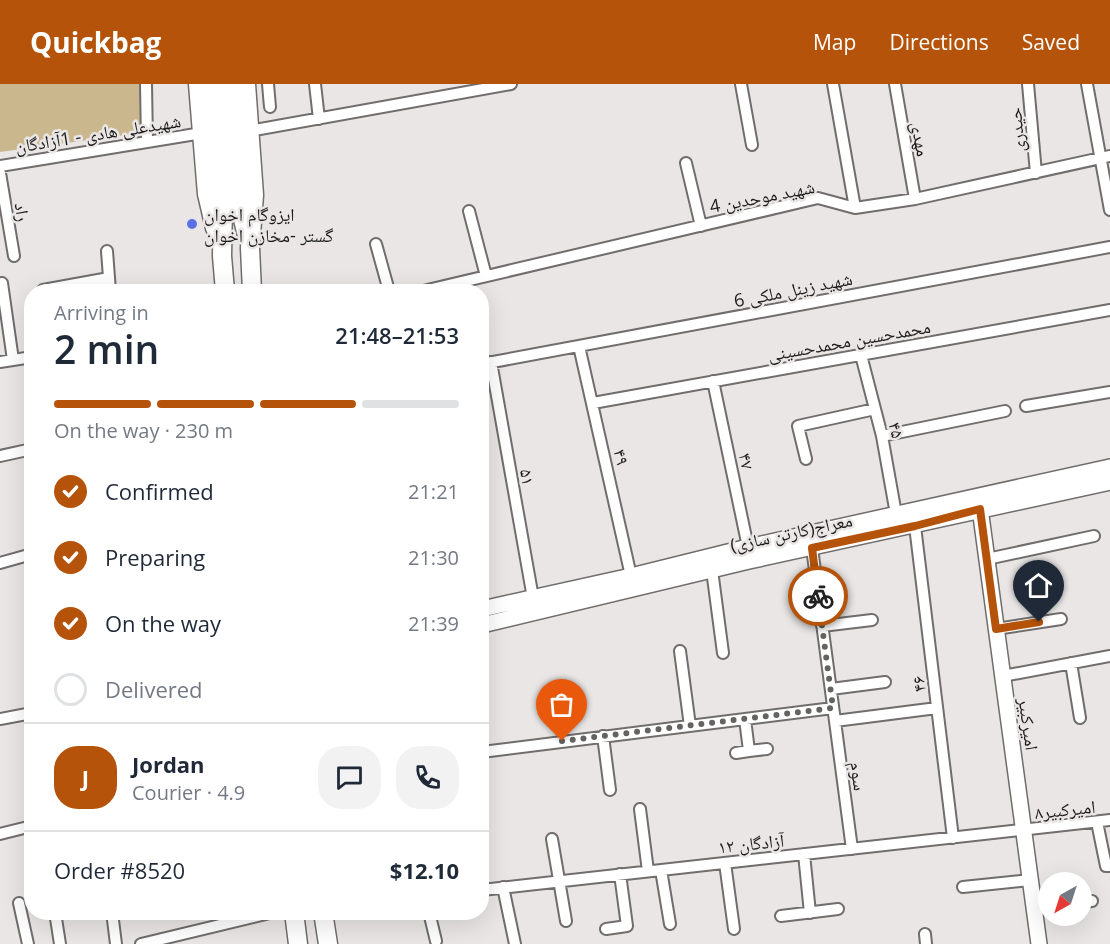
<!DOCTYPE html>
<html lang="en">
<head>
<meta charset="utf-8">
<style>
  body { margin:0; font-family:"Open Sans","Noto Naskh Arabic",sans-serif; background:#f2f2f3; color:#1f2937; height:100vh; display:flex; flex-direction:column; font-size:22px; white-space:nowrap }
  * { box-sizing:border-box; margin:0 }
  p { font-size:20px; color:#747a83 }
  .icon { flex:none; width:33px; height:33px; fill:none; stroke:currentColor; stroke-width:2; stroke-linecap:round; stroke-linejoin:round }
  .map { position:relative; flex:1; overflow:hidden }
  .sheet { position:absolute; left:24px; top:200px; width:465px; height:636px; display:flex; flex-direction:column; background:#fff; border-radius:24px; box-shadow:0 6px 24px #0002 }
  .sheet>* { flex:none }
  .needle { width:39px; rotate:219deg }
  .buttons { position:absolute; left:1038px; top:788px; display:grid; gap:12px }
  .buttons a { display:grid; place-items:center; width:54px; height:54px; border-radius:50%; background:#fff; box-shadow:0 6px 24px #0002; font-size:30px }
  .pin { position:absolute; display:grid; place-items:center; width:51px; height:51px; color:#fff; margin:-62px -26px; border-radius:50% 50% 50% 0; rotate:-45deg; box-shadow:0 0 6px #0007 }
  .pin .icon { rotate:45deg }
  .courier { position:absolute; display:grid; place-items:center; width:60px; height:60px; margin:-30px; border:4px solid #b45309; border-radius:50%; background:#fff; color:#222; box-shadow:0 2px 8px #0007 }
  .summary em { font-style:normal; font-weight:600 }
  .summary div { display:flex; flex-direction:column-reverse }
  .summary { display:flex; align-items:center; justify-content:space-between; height:102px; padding:0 30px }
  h1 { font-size:39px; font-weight:600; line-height:45px }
  .bar { display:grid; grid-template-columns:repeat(4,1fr); gap:9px 6px; align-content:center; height:72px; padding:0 30px }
  .bar i { height:8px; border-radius:4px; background:#e0e1e3 }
  .bar .current { background:#b45309 }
  .bar p { grid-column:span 4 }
  .line { display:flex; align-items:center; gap:15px; padding:0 30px; border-top:2px solid #e0e1e3 }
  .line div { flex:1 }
  .round { display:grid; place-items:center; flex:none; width:63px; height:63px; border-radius:24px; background:#f2f2f3 }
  ol { padding:0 30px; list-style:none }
  li { display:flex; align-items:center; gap:18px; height:66px }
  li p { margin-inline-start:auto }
  li .icon { padding:6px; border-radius:50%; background:#b45309; color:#fff; stroke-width:4 }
  li:last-child { color:#747a83 }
  li i { width:33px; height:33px; border:3px solid #e0e1e3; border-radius:50% }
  header { display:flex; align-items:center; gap:36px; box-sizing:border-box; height:84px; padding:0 30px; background:#b45309; color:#fff }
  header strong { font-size:28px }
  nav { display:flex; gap:33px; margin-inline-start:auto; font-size:21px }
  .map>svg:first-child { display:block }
  .green { fill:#cab78e }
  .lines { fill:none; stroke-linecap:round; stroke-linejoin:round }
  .street-casing { stroke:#706d6c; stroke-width:14 }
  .secondary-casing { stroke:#706d6c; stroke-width:18 }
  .primary-casing { stroke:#706d6c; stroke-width:21 }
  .street { stroke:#fff; stroke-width:10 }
  .secondary { stroke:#fff; stroke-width:15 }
  .primary { stroke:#fff; stroke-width:18 }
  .done { stroke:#646362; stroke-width:6; stroke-dasharray:0 10.8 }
  .route { stroke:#b45309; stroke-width:8 }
  .poi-dot { fill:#5a6ee5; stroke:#e9e6e5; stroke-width:2 }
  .labels { text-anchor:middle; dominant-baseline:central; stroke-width:5; stroke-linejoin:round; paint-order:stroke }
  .street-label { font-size:18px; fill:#1d1c1c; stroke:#e9e6e5 }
  .poi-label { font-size:18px; fill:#1d1c1c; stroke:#e9e6e5; text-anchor:start }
</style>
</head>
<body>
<header>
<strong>Quickbag</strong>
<nav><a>Map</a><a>Directions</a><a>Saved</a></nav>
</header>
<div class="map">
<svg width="1110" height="860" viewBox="0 0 1110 860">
  <rect width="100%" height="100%" fill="#e9e6e5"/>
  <path class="green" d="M0 0H140V49L0 68Z"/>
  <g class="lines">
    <g class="street-casing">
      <path id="street" d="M146 0 147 58
        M268 0 270 23
        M315 0 319 35
        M741 0 752 61
        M833 0 855 124
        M895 0 915 115
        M1028 0 1036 89
        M1087 0 1110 126
        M249 47 511 0
        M686 79 701 142
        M0 82 202 49
        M0 89 14 172
        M469 127 486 192
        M376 160 389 207
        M107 167 110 207
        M2 199 13 276
        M43 206 109 194
        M423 207 818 114 855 124 915 115 1110 72
        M579 262 631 492
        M861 271 882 352 896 430
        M0 278 32 273
        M491 278 533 514
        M482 280 1110 163
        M713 297 748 463
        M593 319 1110 226
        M1026 322 1110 308
        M882 352 1005 327
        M0 372 32 365
        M806 375 798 342 875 325
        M915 442 953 754
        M812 464 852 765
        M987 475 1094 452
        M0 479 32 470
        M712 486 723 569
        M822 542 872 536
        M996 545 1061 535
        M680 567 690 642
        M1071 579 1080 634
        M1003 592 1110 572
        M831 605 885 598
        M0 635 32 629
        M835 637 937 624
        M603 652 610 706
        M749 667 767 665
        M482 668 833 624
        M736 669 749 667 745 635
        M640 725 648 787
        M1097 738 1106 782H1110
        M0 750 32 742
        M552 755 566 837
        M804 770 810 829
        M725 779 734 845
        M661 786 670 840
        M503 803 515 860
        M963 803 1030 796
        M482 806 1110 736
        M1082 818 1092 817
        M19 819 28 860
        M1034 822 1048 821
        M55 828 60 860
        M112 828 116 860
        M429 828 436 857
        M781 832 838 825
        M606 845 627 842 620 790
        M925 850 926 860
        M141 860 274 828"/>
    </g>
    <g class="secondary-casing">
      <path id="secondary" d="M979 417 1039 860
        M482 525 631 492 748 463 1110 383
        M482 541 749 477 1110 398"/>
    </g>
    <g class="primary-casing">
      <path id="primary" d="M198 0 207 110 215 144
        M214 0 223 122 222 172 225 207
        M231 0 239 118 246 148
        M246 0 254 111 250 164 252 207
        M294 828 298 860
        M323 828 328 860"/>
    </g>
    <use href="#street" class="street"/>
    <use href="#secondary" class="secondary"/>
    <use href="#primary" class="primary"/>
  </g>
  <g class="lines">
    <path class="done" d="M562 657 833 624 818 512"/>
    <path class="route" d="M818 512 812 464 915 442 980 425 996 545 1039 538"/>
  </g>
  <circle class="poi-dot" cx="192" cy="140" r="6"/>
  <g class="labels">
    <g class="street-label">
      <text transform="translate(1016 46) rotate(-95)">حیدری</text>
      <text transform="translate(98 49) rotate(-9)">شهیدعلی هادی - 1آزادگان</text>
      <text transform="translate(921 55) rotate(80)">مهدی</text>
      <text transform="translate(762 112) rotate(-11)">4 شهید موحدین</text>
      <text transform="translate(23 128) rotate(81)">راد</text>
      <text transform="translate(793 205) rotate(-11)">6 شهید زینل ملکی</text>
      <text transform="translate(849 256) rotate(-10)">محمدحسین محمدحسینی</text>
      <text transform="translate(897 346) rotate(77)">۴۵</text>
      <text transform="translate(622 373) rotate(77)">۴۹</text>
      <text transform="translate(747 377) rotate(78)">۴۷</text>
      <text transform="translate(528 393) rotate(80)">۵۱</text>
      <text transform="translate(791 448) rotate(-12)">معراج(کارتن سازی)</text>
      <text transform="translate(918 600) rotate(-97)">۴۶</text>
      <text transform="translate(1029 640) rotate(82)">امیرکبیر</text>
      <text transform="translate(859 692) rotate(82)">سوم</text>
      <text transform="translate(1065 725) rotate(-6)">امیرکبیر۸</text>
      <text transform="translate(751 759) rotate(-6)">۱۲ آزادگان</text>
    </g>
    <g class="poi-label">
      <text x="204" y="130">ایزوگام اخوان<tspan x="204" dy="21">گستر -مخازن اخوان</tspan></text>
    </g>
  </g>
</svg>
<div class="buttons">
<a><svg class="needle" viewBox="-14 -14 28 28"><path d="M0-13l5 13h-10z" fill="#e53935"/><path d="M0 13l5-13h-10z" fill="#747a83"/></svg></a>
</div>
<div class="pin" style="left:562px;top:657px;background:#ea580c"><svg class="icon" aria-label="bag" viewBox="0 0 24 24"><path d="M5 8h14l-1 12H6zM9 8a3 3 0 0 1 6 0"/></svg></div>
<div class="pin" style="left:1039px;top:538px;background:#1f2937"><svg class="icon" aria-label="home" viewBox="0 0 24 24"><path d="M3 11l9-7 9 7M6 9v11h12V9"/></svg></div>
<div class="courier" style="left:818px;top:512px"><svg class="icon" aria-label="bike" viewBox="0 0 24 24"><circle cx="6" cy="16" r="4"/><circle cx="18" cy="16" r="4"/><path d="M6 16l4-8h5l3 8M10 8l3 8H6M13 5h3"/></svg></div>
<section class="sheet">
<div class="summary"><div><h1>2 min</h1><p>Arriving in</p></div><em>21:48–21:53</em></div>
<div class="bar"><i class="current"></i><i class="current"></i><i class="current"></i><i></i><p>On the way · 230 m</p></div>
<ol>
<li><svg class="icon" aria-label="check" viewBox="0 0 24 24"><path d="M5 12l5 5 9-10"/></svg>Confirmed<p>21:21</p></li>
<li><svg class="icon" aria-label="check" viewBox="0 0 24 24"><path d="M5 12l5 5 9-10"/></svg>Preparing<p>21:30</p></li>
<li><svg class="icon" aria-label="check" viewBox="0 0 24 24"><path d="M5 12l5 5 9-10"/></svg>On the way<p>21:39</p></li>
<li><i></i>Delivered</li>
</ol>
<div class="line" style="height:108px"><b class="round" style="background:#b45309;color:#fff">J</b><div><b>Jordan</b><p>Courier · 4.9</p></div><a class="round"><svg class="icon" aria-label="chat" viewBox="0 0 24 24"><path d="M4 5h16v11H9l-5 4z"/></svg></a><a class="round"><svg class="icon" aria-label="phone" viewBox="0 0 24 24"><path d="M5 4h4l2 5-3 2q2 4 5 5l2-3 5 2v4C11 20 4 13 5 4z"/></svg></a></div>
<div class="line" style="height:78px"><div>Order #8520</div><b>$12.10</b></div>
</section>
</div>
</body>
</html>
